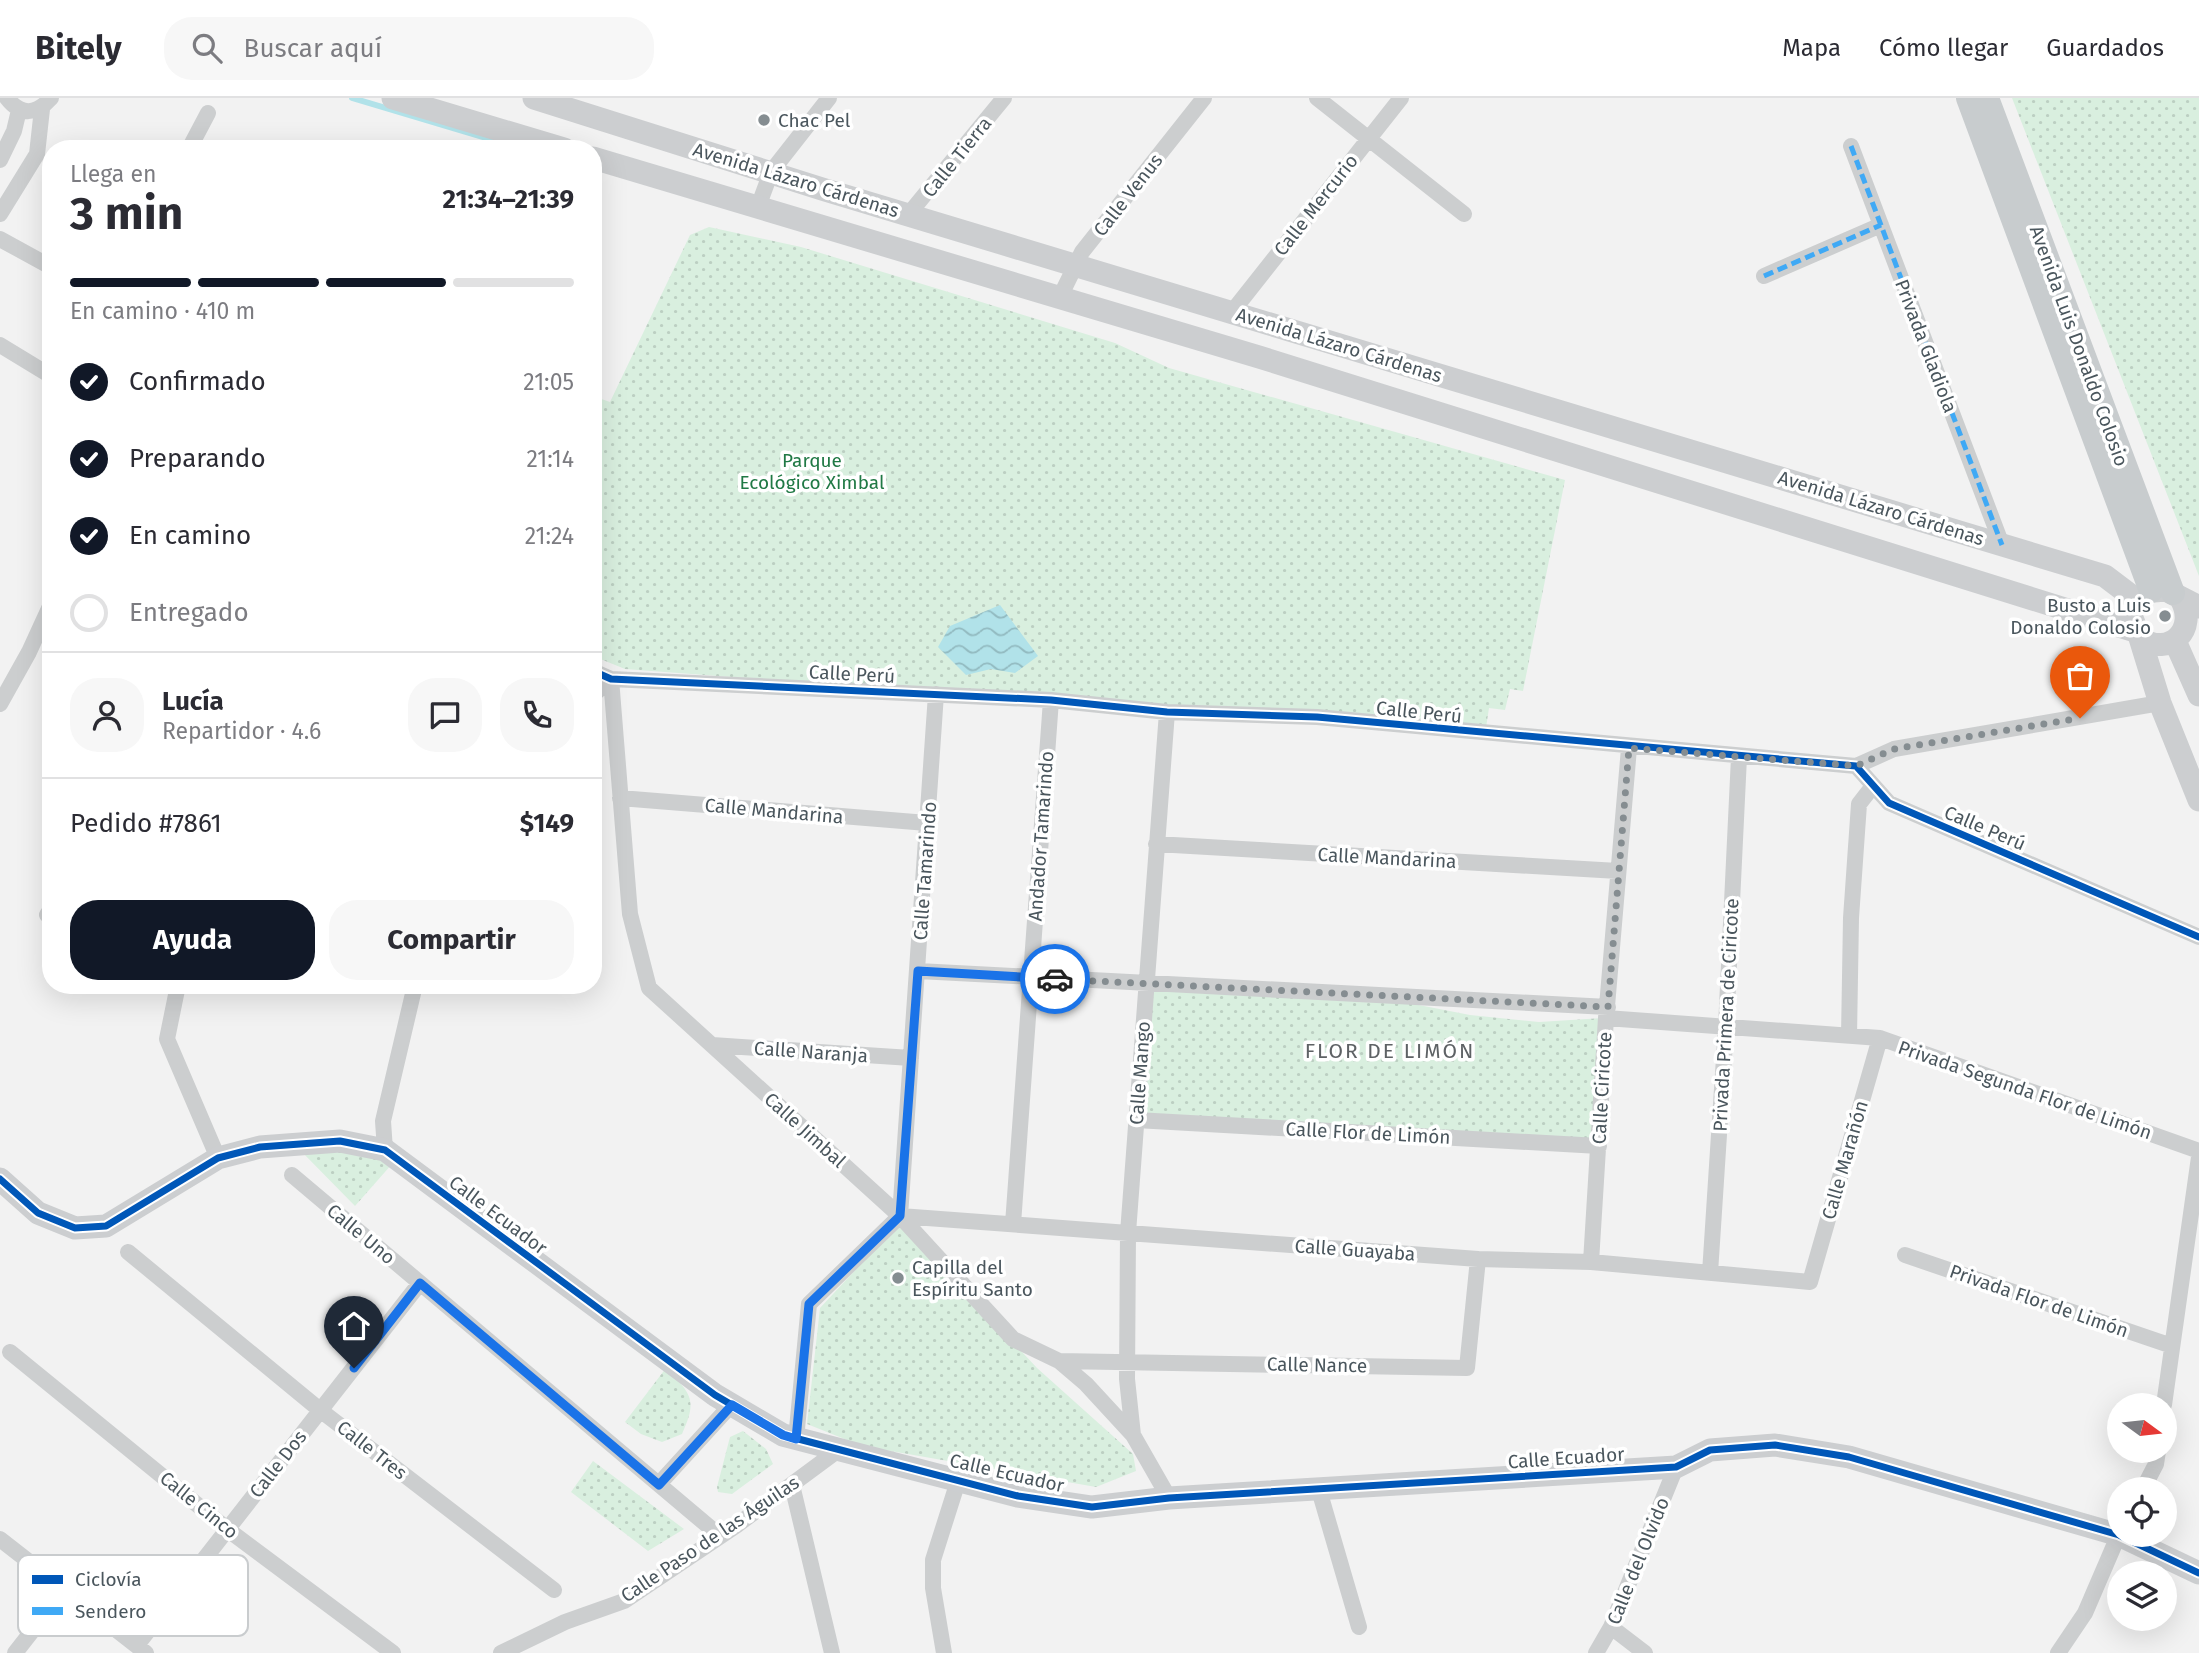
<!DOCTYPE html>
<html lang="es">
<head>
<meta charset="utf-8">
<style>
  body { margin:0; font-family:"Fira Sans",sans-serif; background:#f7f7f7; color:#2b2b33; height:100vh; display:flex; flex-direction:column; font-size:26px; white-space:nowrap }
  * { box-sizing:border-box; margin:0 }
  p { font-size:23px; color:#7c7c81 }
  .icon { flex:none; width:38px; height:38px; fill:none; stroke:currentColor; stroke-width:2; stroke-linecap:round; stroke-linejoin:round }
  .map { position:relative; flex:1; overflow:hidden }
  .side { position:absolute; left:42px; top:42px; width:560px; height:854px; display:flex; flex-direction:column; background:#fff; border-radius:28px; box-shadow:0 7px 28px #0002 }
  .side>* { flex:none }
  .needle { width:46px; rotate:105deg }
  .tools { position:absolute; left:2107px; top:1295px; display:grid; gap:14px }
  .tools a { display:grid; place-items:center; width:70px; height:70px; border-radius:50%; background:#fff; box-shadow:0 7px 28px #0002; font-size:35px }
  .pin { position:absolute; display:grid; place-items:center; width:60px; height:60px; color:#fff; margin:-72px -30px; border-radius:50% 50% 50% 0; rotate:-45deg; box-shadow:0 0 7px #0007 }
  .pin .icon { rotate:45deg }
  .courier { position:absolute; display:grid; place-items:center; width:70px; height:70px; margin:-35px; border:5px solid #1a73e8; border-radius:50%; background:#fff; color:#222; box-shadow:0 2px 9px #0007 }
  .summary em { font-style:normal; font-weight:700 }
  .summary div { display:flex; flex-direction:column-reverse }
  .summary { display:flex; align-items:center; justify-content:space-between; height:119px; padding:0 28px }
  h1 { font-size:46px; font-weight:700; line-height:52px }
  .bar { display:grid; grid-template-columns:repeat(4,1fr); gap:10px 7px; align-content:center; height:84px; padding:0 28px }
  .bar i { height:9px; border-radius:5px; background:#e1e1e2 }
  .bar .current { background:#111827 }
  .bar p { grid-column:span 4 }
  .line { display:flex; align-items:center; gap:18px; padding:0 28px; border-top:2px solid #e1e1e2 }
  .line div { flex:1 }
  .round { display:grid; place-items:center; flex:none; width:74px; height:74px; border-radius:28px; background:#f7f7f7 }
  ol { padding:0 28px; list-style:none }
  li { display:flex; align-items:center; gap:21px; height:77px }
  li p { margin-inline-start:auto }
  li .icon { padding:7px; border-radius:50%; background:#111827; color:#fff; stroke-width:4 }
  li:last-child { color:#7c7c81 }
  li i { width:38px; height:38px; border:4px solid #e1e1e2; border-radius:50% }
  .button { display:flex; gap:14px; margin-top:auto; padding:14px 28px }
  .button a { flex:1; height:80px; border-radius:28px; background:#111827; color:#fff; font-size:28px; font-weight:700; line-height:80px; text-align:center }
  .button a+a { background:#f7f7f7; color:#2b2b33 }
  header { display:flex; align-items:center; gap:42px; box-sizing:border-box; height:98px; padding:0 35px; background:#fff; border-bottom:2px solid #e1e1e2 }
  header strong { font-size:33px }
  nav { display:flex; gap:38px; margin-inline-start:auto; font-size:24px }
  .search { width:490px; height:63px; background:#f7f7f7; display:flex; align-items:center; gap:18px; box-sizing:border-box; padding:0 24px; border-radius:28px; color:#7c7c81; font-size:26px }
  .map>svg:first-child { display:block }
  .park { fill:url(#park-dots) }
  .water { fill:url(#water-waves) }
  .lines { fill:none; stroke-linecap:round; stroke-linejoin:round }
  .stream { stroke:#b1e2e9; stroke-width:6 }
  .street { stroke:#cccecf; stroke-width:16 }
  .secondary { stroke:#ccced0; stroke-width:23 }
  .primary { stroke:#c8ccce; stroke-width:24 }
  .quiet { stroke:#3fa9f5; stroke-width:5; stroke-dasharray:10 5; stroke-linecap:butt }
  .cycleway-casing { stroke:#fff; stroke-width:11 }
  .cycleway { stroke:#0057b8; stroke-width:7 }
  .done { stroke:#858d91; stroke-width:7; stroke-dasharray:0 12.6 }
  .route { stroke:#1a73e8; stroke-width:9 }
  .poi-dot { fill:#858d91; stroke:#fff; stroke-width:2.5 }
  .labels { text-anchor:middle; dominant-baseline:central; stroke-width:7; stroke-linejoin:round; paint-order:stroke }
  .poi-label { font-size:19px; fill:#4a565d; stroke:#fff; text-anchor:start }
  .street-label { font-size:19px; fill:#4a565d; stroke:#fff }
  .park-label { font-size:19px; fill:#207945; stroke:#fff }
  .neighbourhood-label { font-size:21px; letter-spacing:2px; fill:#5e6265; stroke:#fff }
  .key { fill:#fff; stroke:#c9ccce; stroke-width:2 }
  .key-label { font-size:19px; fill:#4a565d }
</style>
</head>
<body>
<header>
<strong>Bitely</strong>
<div class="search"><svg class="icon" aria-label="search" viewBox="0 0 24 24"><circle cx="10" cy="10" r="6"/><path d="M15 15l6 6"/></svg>Buscar aquí</div>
<nav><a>Mapa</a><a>Cómo llegar</a><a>Guardados</a></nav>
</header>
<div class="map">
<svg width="2199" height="1555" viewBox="0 0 2199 1555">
  <defs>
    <pattern id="park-dots" width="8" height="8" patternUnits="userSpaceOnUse" patternTransform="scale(1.75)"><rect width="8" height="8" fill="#d9efdf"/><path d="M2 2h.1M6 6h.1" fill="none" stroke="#bccfc2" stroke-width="1.8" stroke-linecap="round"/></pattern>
    <pattern id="water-waves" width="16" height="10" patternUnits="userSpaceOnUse" patternTransform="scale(1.75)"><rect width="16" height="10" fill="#b1e2e9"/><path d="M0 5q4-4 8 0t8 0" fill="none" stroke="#92bac0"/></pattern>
  </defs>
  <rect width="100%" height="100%" fill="#f2f2f2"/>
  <path class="park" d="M2012 0H2199V478Z
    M709 129 801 149 1115 245 1169 270 1565 382 1523 593 1510 591 1505 612 1489 610 1485 636 625 571 593 558V298L610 304 690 137Z
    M1149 891 1388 901 1470 917 1539 924 1603 920 1596 1044 1139 1020Z
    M343 1048 392 1066 355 1108 299 1051Z
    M900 1124 1037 1270 1133 1356 1136 1373 1096 1389 862 1348 807 1326 820 1210Z
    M666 1270C691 1296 698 1301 682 1336L662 1344 641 1336 625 1324Z
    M743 1333 766 1351 773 1366 732 1396 718 1394 717 1389 730 1339Z
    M593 1363 684 1431 648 1453 571 1394Z"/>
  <path class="water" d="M1000 507 1038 558 1015 575 991 571 966 577 938 549 950 528Z"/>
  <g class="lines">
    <path class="stream" d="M352 0 523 51"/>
    <path class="street" d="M7 0C21 18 36 17 51 0
      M1317 0 1464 116
      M1851 48 2002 447
      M189 51 208 15
      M0 62 14 33 19 12
      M758 109 771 74 829 0
      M0 116 37 56 42 11
      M908 117 1004 0
      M0 141 51 169
      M1764 178 1881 127
      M1060 199 1082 154 1204 0
      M1232 214 1401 0
      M0 247 51 278
      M593 573 611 581 1051 602 1167 614 1317 619 1856 668 1889 705 2199 839
      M611 581 630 816 649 890 900 1118 1013 1241 1059 1263 1086 1286 1133 1337 1169 1400
      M593 597 611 581
      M0 606 29 554 51 506
      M1856 668 1894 651 2160 605
      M620 700 927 725
      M1156 746 1618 773
      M47 817 51 811
      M918 873 1608 909
      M178 887 167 941 218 1060
      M1606 920 1880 940 2199 1053
      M1849 938 1851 820 1859 706 1873 688
      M712 947 911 960
      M1136 1022 1599 1048
      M385 1052 383 1023 415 887
      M292 1077 720 1438
      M900 1118 1478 1161 1591 1164 1810 1184 1880 940
      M900 1118 936 596
      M1013 1126 1051 602
      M128 1154 320 1312 554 1492
      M1905 1157 2172 1248
      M1591 1164 1606 920 1629 650
      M1710 1175 1726 929 1739 659
      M10 1254 227 1431 393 1555
      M1059 1263 1467 1270 1478 1161
      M2164 1307 2199 1059
      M1133 1337 1127 1281 1128 1135 1167 614
      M796 1341 809 1206 900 1118
      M659 1386 731 1307
      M792 1387 832 1555
      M2143 1391 2156 1366 2158 1353
      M1319 1392 1359 1529
      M0 1441 146 1555
      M1611 1529 1645 1555
      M137 1547 420 1185
      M15 1555 65 1491
      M501 1555 565 1524 624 1503 737 1427 837 1353
      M944 1555 933 1490V1462L959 1380
      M1596 1555 1611 1529 1676 1369
      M2058 1555 2085 1515 2119 1436"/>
    <path class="secondary" d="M393 0 564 51
      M534 0 822 91 2105 478 2138 503
      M593 60 1259 259 2135 533
      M2154 493 2166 492 2199 509
      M2132 520 2140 540C2170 560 2198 531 2181 501
      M2140 540 2160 605 2199 702
      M2175 543 2199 597
      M0 1081 38 1115 75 1130 106 1128 218 1060 260 1049 340 1043 385 1052 715 1297 783 1337 1018 1398 1092 1409 1169 1400 1676 1369 1710 1352 1775 1347 1849 1359 2119 1437 2199 1475"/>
    <path class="primary" d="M1968 0 2151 493
      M1987 0 2173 495"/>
    <path class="quiet" d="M1851 48 2002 447
      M1764 178 1881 127"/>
    <g class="cycleway-casing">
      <path id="cycleway" d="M593 573 611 581 1051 602 1167 614 1317 619 1856 668 1889 705 2199 839
        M0 1081 38 1115 75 1130 106 1128 218 1060 260 1049 340 1043 385 1052 715 1297 783 1337 1018 1398 1092 1409 1169 1400 1676 1369 1710 1352 1775 1347 1849 1359 2119 1437 2199 1475"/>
    </g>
    <use href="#cycleway" class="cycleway"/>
  </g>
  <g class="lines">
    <path class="done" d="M1055 881 1608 909 1629 650 1856 668 1894 651 2080 620"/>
    <path class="route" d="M354 1270 420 1185 659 1387 732 1307 783 1337 796 1341 809 1206 900 1118 918 873 1055 881"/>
  </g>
  <g class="poi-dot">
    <circle cx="764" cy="22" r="7"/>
    <circle cx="2165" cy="518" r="7"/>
    <circle cx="898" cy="1180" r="7"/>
  </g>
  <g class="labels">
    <g class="poi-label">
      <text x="778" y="22">Chac Pel</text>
      <text x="2151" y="507" text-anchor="end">Busto a Luis<tspan x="2151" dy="22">Donaldo Colosio</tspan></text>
      <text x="912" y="1169">Capilla del<tspan x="912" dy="22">Espíritu Santo</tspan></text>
    </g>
    <g class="street-label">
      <text transform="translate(957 59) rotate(-51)">Calle Tierra</text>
      <text transform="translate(796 82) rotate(17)">Avenida Lázaro Cárdenas</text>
      <text transform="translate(1128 97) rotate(-52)">Calle Venus</text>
      <text transform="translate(1316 107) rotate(-52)">Calle Mercurio</text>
      <text transform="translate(1339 247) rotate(17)">Avenida Lázaro Cárdenas</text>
      <text transform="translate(1926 248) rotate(69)">Privada Gladiola</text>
      <text transform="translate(2079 248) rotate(70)">Avenida Luis Donaldo Colosio</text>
      <text transform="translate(1881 410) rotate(17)">Avenida Lázaro Cárdenas</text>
      <text transform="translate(852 576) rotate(3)">Calle Perú</text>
      <text transform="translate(1419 614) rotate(6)">Calle Perú</text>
      <text transform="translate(774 713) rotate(5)">Calle Mandarina</text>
      <text transform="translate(1985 730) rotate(23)">Calle Perú</text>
      <text transform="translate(1041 738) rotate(-86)">Andador Tamarindo</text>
      <text transform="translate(1387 760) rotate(3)">Calle Mandarina</text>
      <text transform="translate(925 773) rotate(-86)">Calle Tamarindo</text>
      <text transform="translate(1726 917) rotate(-87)">Privada Primera de Ciricote</text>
      <text transform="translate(811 954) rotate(4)">Calle Naranja</text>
      <text transform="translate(1140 975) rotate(-86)">Calle Mango</text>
      <text transform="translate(1602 990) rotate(-87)">Calle Ciricote</text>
      <text transform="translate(2025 992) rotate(19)">Privada Segunda Flor de Limón</text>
      <text transform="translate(805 1032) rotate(42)">Calle Jimbal</text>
      <text transform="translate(1368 1035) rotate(3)">Calle Flor de Limón</text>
      <text transform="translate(1845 1062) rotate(-74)">Calle Marañón</text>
      <text transform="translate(498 1117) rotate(37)">Calle Ecuador</text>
      <text transform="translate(361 1136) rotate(40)">Calle Uno</text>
      <text transform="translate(1355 1152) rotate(4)">Calle Guayaba</text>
      <text transform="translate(2039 1203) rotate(19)">Privada Flor de Limón</text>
      <text transform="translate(1317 1267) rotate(1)">Calle Nance</text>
      <text transform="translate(372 1352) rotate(38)">Calle Tres</text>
      <text transform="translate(1566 1360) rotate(-4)">Calle Ecuador</text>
      <text transform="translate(278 1366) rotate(-52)">Calle Dos</text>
      <text transform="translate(1007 1375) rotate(13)">Calle Ecuador</text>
      <text transform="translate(199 1407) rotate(39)">Calle Cinco</text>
      <text transform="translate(710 1441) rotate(-34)">Calle Paso de las Águilas</text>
      <text transform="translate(1638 1463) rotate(-68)">Calle del Olvido</text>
    </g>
    <g class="park-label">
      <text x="812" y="362">Parque<tspan x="812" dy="22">Ecológico Ximbal</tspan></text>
    </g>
    <g class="neighbourhood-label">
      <text x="1390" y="953">FLOR DE LIMÓN</text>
    </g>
  </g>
  <rect x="18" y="1457" width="230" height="81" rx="10" class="key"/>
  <rect x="32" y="1477" width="31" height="9" fill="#0057b8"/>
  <rect x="32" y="1509" width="31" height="8" fill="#3fa9f5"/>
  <g class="key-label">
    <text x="75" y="1488">Ciclovía</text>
    <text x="75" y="1520">Sendero</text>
  </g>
</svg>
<div class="tools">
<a><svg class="needle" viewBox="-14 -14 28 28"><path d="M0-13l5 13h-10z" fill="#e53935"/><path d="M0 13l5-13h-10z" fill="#7c7c81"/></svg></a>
<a><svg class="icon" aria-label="locate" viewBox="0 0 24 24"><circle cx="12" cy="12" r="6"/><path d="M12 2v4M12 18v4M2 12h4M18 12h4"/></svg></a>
<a><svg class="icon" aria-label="layers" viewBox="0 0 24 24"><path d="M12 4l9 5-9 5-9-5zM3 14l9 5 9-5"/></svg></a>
</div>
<div class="pin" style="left:2080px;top:620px;background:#ea580c"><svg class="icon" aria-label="bag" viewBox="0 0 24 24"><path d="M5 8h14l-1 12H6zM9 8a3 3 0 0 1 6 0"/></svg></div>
<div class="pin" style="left:354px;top:1270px;background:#1f2937"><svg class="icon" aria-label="home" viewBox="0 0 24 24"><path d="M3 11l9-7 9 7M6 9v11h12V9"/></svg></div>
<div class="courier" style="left:1055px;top:881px"><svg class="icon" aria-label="car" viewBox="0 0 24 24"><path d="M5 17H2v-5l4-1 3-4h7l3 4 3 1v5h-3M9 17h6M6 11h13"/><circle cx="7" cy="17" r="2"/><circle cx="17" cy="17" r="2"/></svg></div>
<section class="side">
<div class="summary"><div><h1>3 min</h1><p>Llega en</p></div><em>21:34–21:39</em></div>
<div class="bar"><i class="current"></i><i class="current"></i><i class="current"></i><i></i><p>En camino · 410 m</p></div>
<ol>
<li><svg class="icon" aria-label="check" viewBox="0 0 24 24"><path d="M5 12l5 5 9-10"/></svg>Confirmado<p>21:05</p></li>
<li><svg class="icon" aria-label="check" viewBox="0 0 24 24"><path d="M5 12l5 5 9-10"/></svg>Preparando<p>21:14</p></li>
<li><svg class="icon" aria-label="check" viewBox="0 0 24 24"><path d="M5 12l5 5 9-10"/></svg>En camino<p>21:24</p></li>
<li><i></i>Entregado</li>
</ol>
<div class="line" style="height:126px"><a class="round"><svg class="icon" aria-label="person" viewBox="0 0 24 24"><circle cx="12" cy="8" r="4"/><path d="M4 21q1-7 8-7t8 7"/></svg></a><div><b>Lucía</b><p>Repartidor · 4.6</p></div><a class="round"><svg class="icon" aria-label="chat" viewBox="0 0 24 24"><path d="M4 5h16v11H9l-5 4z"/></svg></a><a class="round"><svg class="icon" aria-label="phone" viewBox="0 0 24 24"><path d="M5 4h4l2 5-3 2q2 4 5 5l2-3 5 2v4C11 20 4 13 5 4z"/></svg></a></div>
<div class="line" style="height:91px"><div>Pedido #7861</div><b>$149</b></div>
<div class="button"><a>Ayuda</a><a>Compartir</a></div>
</section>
</div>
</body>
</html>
